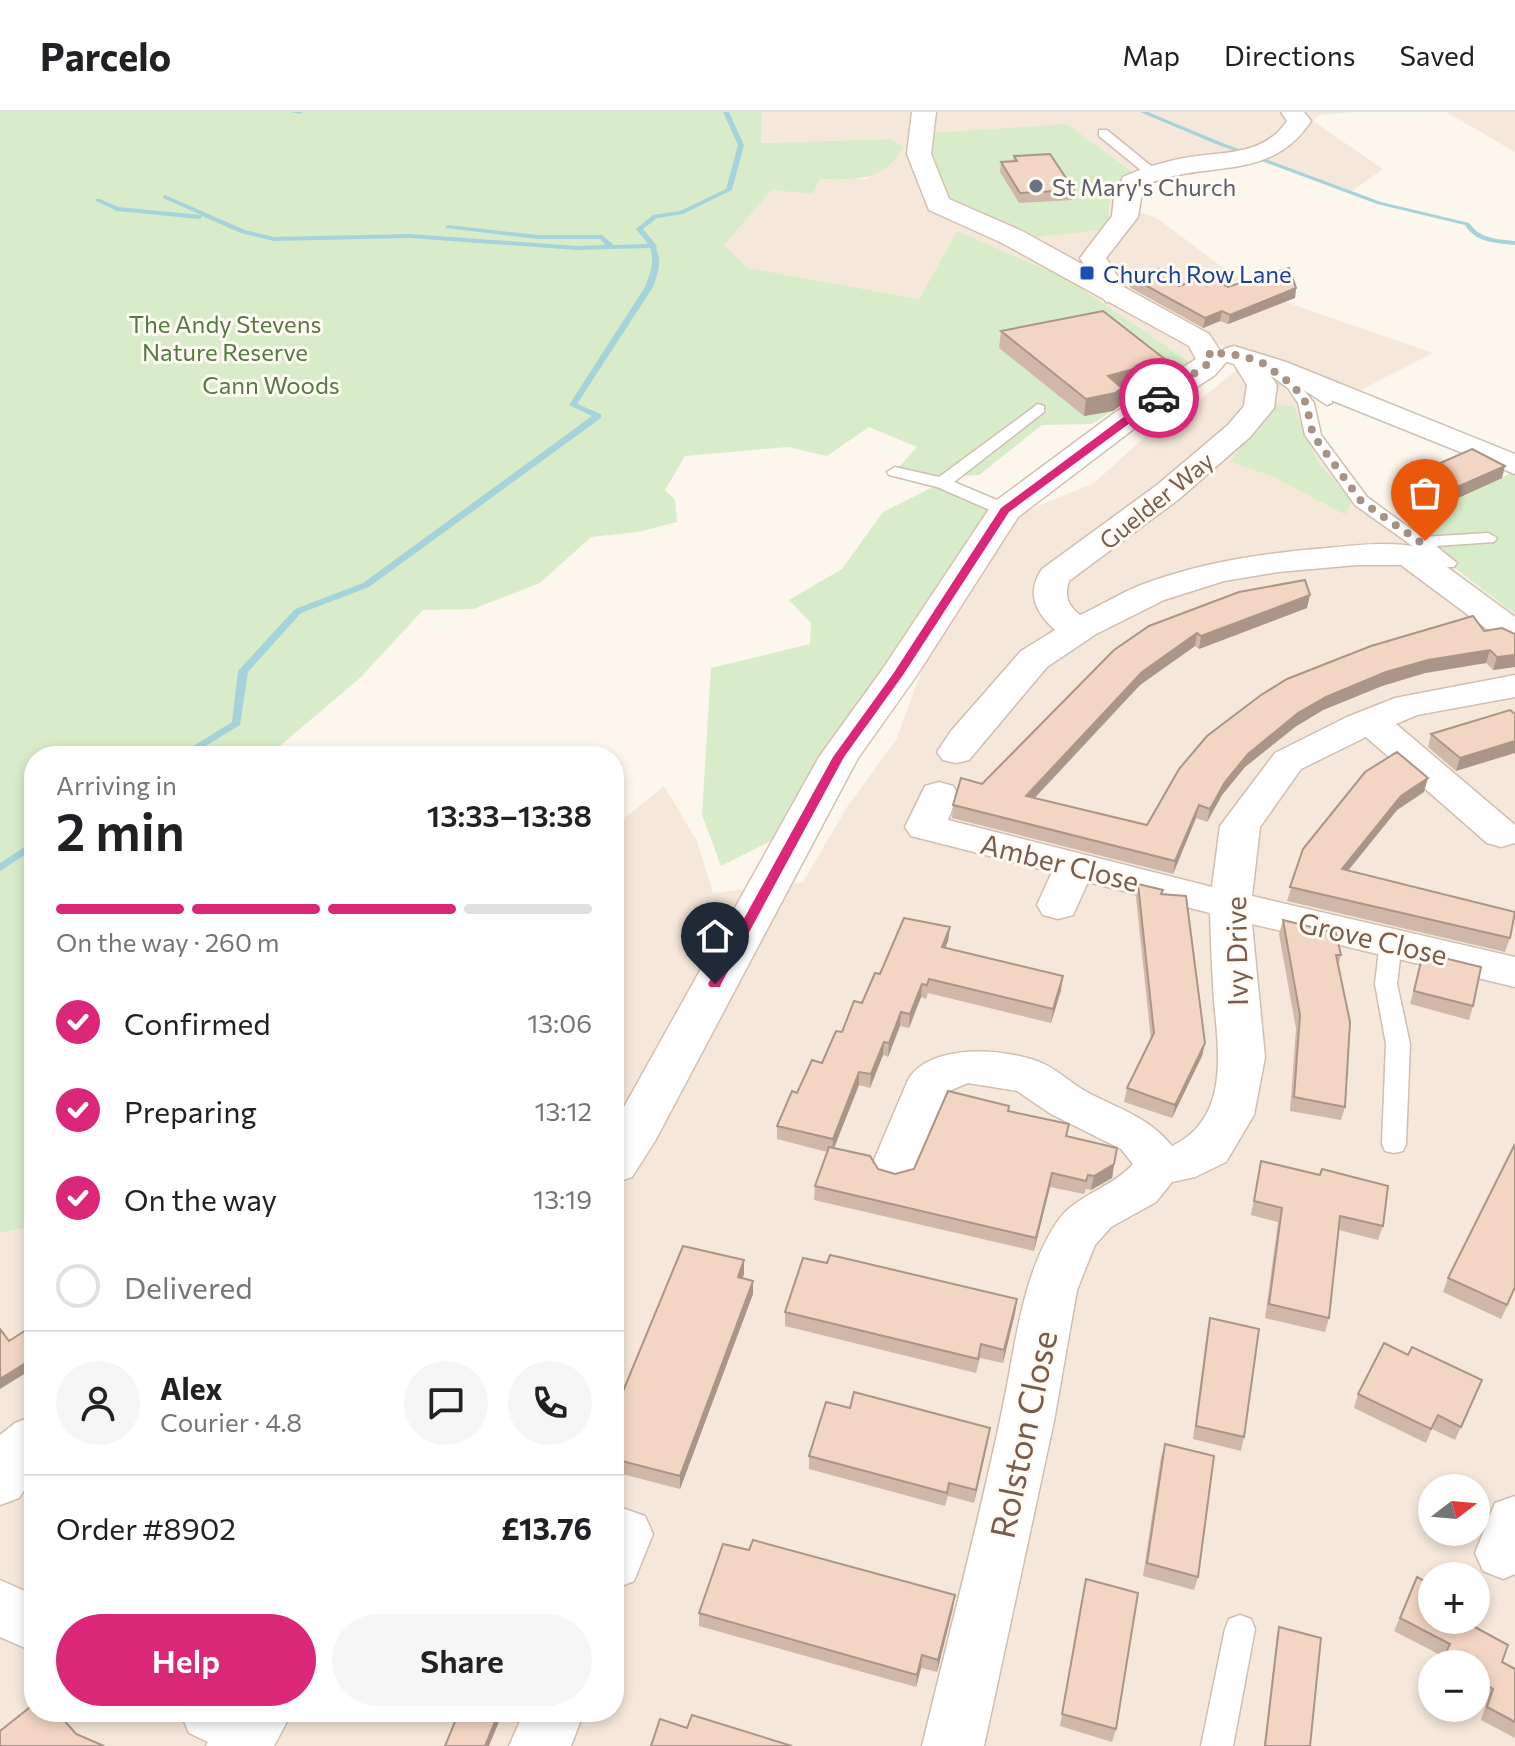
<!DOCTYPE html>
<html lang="en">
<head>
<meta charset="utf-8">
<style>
  body { margin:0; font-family:Commissioner,sans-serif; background:#f6f6f6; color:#202124; height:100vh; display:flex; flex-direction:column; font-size:30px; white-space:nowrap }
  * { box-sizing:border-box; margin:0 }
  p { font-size:26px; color:#757577 }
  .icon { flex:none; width:44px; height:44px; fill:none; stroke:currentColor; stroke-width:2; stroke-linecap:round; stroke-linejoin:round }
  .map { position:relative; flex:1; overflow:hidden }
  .side { position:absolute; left:24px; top:634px; width:600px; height:976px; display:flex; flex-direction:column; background:#fff; border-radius:32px; box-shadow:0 4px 12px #0003 }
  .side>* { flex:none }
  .needle { width:52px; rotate:74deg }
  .fabs { position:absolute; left:1418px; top:1362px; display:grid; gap:16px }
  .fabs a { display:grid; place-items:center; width:72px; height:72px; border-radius:50%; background:#fff; box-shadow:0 4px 12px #0003; font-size:40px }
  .pin { position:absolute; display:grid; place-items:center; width:68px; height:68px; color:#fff; margin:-82px -34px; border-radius:50% 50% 50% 0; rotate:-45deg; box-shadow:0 0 8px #0007 }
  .pin .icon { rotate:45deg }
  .courier { position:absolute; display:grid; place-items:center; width:80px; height:80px; margin:-40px; border:6px solid #db2777; border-radius:50%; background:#fff; color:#222; box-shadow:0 2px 10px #0007 }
  .head em { font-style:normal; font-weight:600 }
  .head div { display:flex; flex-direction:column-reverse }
  .head { display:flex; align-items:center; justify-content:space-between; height:136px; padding:0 32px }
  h1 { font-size:52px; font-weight:600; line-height:60px }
  .bar { display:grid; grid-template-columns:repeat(4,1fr); gap:12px 8px; align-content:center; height:96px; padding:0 32px }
  .bar i { height:10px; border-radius:6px; background:#e0e0e0 }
  .bar .active { background:#db2777 }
  .bar p { grid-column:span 4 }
  .line { display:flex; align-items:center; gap:20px; padding:0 32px; border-top:2px solid #e0e0e0 }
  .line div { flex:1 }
  .round { display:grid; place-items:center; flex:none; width:84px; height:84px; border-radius:42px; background:#f6f6f6 }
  ol { padding:0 32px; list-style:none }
  li { display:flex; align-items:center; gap:24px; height:88px }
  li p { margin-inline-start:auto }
  li .icon { padding:8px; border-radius:50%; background:#db2777; color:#fff; stroke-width:4 }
  li:last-child { color:#757577 }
  li i { width:44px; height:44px; border:4px solid #e0e0e0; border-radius:50% }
  .button { display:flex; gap:16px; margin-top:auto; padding:16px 32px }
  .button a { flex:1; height:92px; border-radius:48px; background:#db2777; color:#fff; font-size:32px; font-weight:600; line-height:92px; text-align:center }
  .button a+a { background:#f6f6f6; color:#202124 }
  header { display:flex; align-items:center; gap:48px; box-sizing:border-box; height:112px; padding:0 40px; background:#fff; border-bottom:2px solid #e0e0e0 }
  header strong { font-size:38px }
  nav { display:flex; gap:44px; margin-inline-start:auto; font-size:28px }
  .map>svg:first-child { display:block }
  .residential { fill:#f5e8da; fill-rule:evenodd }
  .green { fill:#d8ecc9 }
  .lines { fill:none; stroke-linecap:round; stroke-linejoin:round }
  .stream { fill:#a5d3da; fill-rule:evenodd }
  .lane-casing { stroke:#d1beb0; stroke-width:3 }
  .street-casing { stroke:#d1beb0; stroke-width:3 }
  .secondary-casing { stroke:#d6c0b0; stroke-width:3 }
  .lane { fill:#fff; fill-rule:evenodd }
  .street { fill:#fff; fill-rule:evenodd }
  .secondary { fill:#fff; fill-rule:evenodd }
  .wall { fill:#d1b7a8 }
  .shaded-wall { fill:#aa9588 }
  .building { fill:#f3d5c3; stroke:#aa9588; stroke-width:2 }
  .route { fill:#db2777 }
  .done { stroke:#a89285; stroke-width:8; stroke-dasharray:0 14.4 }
  .worship-dot { fill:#6b7280; stroke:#fffaf3; stroke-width:3 }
  .transit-dot { fill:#1a4fb4; stroke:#fffaf3; stroke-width:3 }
  .labels { text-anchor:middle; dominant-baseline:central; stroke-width:6; stroke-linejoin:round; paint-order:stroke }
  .far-worship-label { font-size:24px; fill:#5b616d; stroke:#fffaf3; text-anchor:start }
  .far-transit-label { font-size:24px; fill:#164399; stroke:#fffaf3; text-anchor:start }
  .far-park-label { font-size:24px; fill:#537a41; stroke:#fffaf3 }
  .far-street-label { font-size:24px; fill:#7a5c4d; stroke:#fffaf3 }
  .street-label { font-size:28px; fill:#7a5c4d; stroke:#fffaf3 }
  .near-street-label { font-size:34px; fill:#7a5c4d; stroke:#fffaf3 }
</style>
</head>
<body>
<header>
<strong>Parcelo</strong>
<nav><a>Map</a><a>Directions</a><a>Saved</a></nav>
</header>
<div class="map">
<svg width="1515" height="1634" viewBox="0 0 1515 1634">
  <rect width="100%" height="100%" fill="#fdf6ec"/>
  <path class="residential" d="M762 0H1354L1319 3 1313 9 1383 57 1349 81 1242 42 1171 54 1116 92 1157 106 1221 154 1274 186 1433 241 1355 281 1214 231 1190 250 1066 166 957 119 919 187 748 156 724 133 773 77 813 82 820 67H867L903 34 889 27 760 31Z
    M1446 0H1515V40Z
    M1250 250 1293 273 1313 323 1361 389 1515 502V1634H0V1121L34 1114V1600H614V726L626 705 664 674 697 729 713 781 803 770 847 695 896 628 932 531 1019 402 1094 371 1146 324 1201 287 1237 258 1234 251ZM1432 1376H1476V1420H1432ZM1432 1464H1476V1508H1432ZM1432 1552H1476V1596H1432Z"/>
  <path class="green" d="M0 0H762L761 31 889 27 904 34C882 71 859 67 820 67L813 82 772 78 724 133 748 156 919 187 957 119 1066 166 1190 250 1092 312 1042 313 979 363 936 366 898 356 917 335 869 315 827 344 788 335 685 344 665 378 675 388 677 410 638 420 591 425 540 471 473 497 423 498 361 565 268 644H34V1114L0 1121Z
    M1067 12 1136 63C1113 74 1103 93 1111 117L1027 126 955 95 944 84 928 45 932 21Z
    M1271 292 1294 295 1318 350 1352 389 1346 403 1272 364 1230 350Z
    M1515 359V502L1401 415Z
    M935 374 998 399 783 723 721 754 702 703 711 556 810 532 811 511 789 488 842 457 883 400Z"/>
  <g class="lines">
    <path class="stream" d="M291 0H303L300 2Z
      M723 0H729L744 33 732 78 683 102 657 106 643 117 657 134 656 136C662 150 658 161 653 175L577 292 601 302V306L369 475 301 501 248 560 240 613 189 644H177L232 610 238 559 295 497 363 471 592 304 569 293 645 175C650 162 655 150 650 136L576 138 409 126 274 129 241 121 202 104 201 106 199 107 117 99 96 89V87H100L118 95 201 103 163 86V84L165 83 245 118 274 125 409 122 576 134 606 133 600 127H538L446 116 445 115 448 113 538 123H602L614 133 648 132 636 117 653 103 680 99 726 77 738 33Z
      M1140 0H1148L1220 30 1381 90 1469 111C1480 127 1497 127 1515 129V133C1496 131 1476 131 1465 113L1377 92 1216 32Z
      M34 729V737L0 759V751Z"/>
    <g class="lane-casing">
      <path id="lane" d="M1099 18H1107L1156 58V64H1148L1099 24Z
        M1271 253 1293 266 1305 264 1332 285V291L1327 293 1304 278 1314 291 1321 323 1367 385 1422 425 1488 421 1497 426 1494 430 1436 434 1457 451 1454 455H1442L1355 393 1305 323 1298 291 1288 276 1263 258Z
        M1038 292 1044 294V300L954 370 1011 394 1013 398 1011 402H999L937 375 889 363 887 360 895 355 939 365Z
        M1391 822 1399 824 1402 829 1397 872 1410 932 1406 1032 1403 1039 1394 1041 1385 1039 1382 1032 1386 932 1375 872 1380 829 1383 824Z
        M1240 1503 1251 1507 1255 1517 1233 1634H1201L1225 1517 1229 1507Z"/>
    </g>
    <g class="street-casing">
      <path id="street" d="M1281 0H1304L1311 9C1269 73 1205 46 1143 74L1138 105 1106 146 1130 184 1126 190H1106L1080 146 1112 104 1114 86 1123 65C1143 56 1163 50 1184 46 1222 39 1263 45 1287 9Z
        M1234 234 1286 250 1515 342V362L1271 264 1277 273 1274 296 1250 325 1179 387 1069 469C1064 484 1068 494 1080 503 1100 494 1120 481 1141 473 1201 450 1264 441 1328 436 1358 433 1392 429 1421 436L1515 505V533L1503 529 1401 453H1357L1278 460 1224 469 1164 488 1096 522 1047 555 969 648 956 651 943 648 937 640 951 619 1021 539 1055 518C1035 500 1026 481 1042 457L1157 373 1228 313 1244 294 1247 273 1234 252 1224 249 1220 243 1224 237Z
        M1515 563V585L1417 603 1396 612 1515 713V731L1501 735 1487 731 1366 625 1301 657 1260 715 1252 784 1515 845V875L1252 812 1265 945 1254 1003 1226 1050 1195 1065 1172 1070 1156 1090 1111 1115 1095 1133 1077 1178 1054 1309 984 1634H922C948 1526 977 1417 1000 1308 1015 1243 1019 1167 1057 1110 1076 1082 1111 1077 1133 1052L1121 1037 1051 1002 1017 979 968 971 949 979 912 1068 895 1073 878 1068 871 1055 908 968C930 930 1009 936 1044 952 1059 959 1071 971 1085 979 1120 998 1146 1003 1172 1034 1229 1007 1219 942 1214 889 1212 860 1211 831 1210 801L1088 770 1073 803 1058 807 1043 803 1037 793 1052 760 911 724 905 715 925 674 939 670 953 674 958 682 948 708 1212 775 1220 714 1275 641 1347 605 1395 586Z
        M34 1304V1363L19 1386 0 1393V1323L15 1311Z
        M1515 1384V1462L1503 1467 1483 1459 1475 1441 1495 1391Z
        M625 1397 645 1404 653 1422 634 1469 614 1477V1401Z
        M0 1468 34 1483V1540L0 1525Z
        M180 1600H270L277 1618 271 1634H216L189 1621Z
        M524 1600H584L571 1634H509Z"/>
    </g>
    <g class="secondary-casing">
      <path id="secondary" d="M912 0H936L931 42 949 87 1022 119 1209 222 1227 249 1215 263 1135 316 1018 405 917 563 858 646 655 1029 632 1065 614 1071V1013L819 645 882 558 993 391 1113 302 1196 247 1189 234 1002 131 929 98 907 42Z
        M223 1600H292L274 1634H206Z"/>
    </g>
    <use href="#lane" class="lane"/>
    <use href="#street" class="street"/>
    <use href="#secondary" class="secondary"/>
  </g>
  <path class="wall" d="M1014 44 1074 78 1072 88 1019 91 1000 60 1001 50 1013 49Z
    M1128 160 1179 174 1207 171 1228 175 1296 176 1295 186 1228 212 1220 209 1203 216 1131 176 1127 170Z
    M1001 219 1163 265 1122 277 1120 294 1113 299 1084 304 999 236Z
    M1413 363 1502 366 1443 393 1410 375Z
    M1307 496 1199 537 1195 534 1140 573 1035 686 1147 713 1179 657 1484 519 1515 522V555L1493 558 1486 551 1425 561 1382 574 1323 598 1295 615 1245 655 1222 683 1207 710 1196 706 1173 762 952 706 953 693 982 672 1114 538Z
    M1510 598 1456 659 1428 635 1431 622Z
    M1424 680 1397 698 1348 758 1510 826 1505 840 1287 789 1303 737Z
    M1138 772 1163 778 1162 782 1205 931 1202 944 1172 1006 1124 990 1127 976 1151 928 1136 785Z
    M1283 808 1341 843 1338 854 1345 995 1341 1008 1290 999 1296 917 1279 822Z
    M950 815 948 829 945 836 1061 878 1051 911 928 881 926 887 921 885 909 916 900 914 888 945 883 943 870 976 859 973 834 1036 878 1057 895 1062 914 1057 1009 999 1067 1024 1117 1036 1112 1066 1091 1078 1086 1077 1084 1082 1050 1075 1034 1139 814 1088 815 1074 827 1040 777 1027V1014L797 981 822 951 862 891 880 862Z
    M1423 841 1473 894 1469 908 1410 892Z
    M1515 1032V1177L1501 1207 1443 1180 1448 1166Z
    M1261 1049 1383 1114 1378 1128 1339 1118 1329 1206 1325 1220 1265 1206 1278 1110 1251 1103Z
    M744 1148V1162L742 1166 753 1169V1182L680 1377 614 1360V1301Z
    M827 1151 1017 1187 1015 1201 1003 1251 980 1246 976 1261 785 1214V1200Z
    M1210 1206 1244 1325 1241 1339 1193 1327 1207 1220Z
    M1408 1243 1482 1268 1455 1328 1432 1317 1426 1331 1354 1296 1358 1282Z
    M988 1329 974 1391 948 1384 945 1394 809 1357V1344Z
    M1165 1332 1198 1465 1194 1478 1143 1464 1161 1345Z
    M749 1438 953 1496 937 1560 921 1556 916 1575 699 1514V1501Z
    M1417 1465 1432 1508 1515 1557V1626L1481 1608 1487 1589 1476 1583V1552H1441L1444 1545 1394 1519Z
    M1083 1480 1116 1617 1112 1630 1060 1614Z
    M1279 1515 1310 1634H1264L1277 1522Z"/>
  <path class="shaded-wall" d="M1296 176 1295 186 1228 212 1230 203Z
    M1222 199 1220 209 1203 216 1205 206Z
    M1166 248 1163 265 1122 277 1120 294 1113 299 1084 304 1086 287 1108 264Z
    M1505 354 1502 366 1443 393 1446 380Z
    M1310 483 1307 496 1199 537 1201 524Z
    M1197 521 1195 534 1140 573 1024 697 1026 684 1142 560Z
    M1490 538 1486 551 1425 561 1382 574 1323 598 1295 615 1245 655 1222 683 1207 710 1210 697 1225 670 1248 642 1298 601 1326 585 1386 560 1428 548Z
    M1515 543V555L1493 558 1497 545Z
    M1515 629V641L1456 659 1460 646Z
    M1428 666 1424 680 1397 698 1339 770 1342 757 1401 684Z
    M1199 693 1196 706 1173 762 1175 749Z
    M950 815 948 829 940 849 942 835Z
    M1063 864 1061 878 1051 911 1053 897Z
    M922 872 921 885 909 916 910 902Z
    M901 900 900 914 888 945 889 931Z
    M884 930 883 943 870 976 871 962Z
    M1205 931 1202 944 1172 1006 1175 993Z
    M859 960V973L832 1041 833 1027Z
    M1114 1052 1112 1066 1091 1078 1094 1064Z
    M1052 1061 1050 1075 1034 1139 1036 1126Z
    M744 1148V1162L738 1179V1165Z
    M753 1169V1182L680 1377V1364Z
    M1017 1187 1015 1201 1003 1251 1004 1238Z
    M34 1246V1256L0 1277V1267Z
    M990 1316 988 1329 974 1391 976 1378Z
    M955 1483 953 1496 937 1560 938 1548Z
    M922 1543 921 1556 916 1575 917 1563Z
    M499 1600H503L489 1634H485Z"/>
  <path class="building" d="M1050 42 1074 78 1020 81 1001 50 1017 49 1014 44Z
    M1289 156 1296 176 1230 203 1222 199 1205 206 1132 166 1128 160 1166 157 1179 174 1200 167 1207 171 1215 168 1228 175Z
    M1103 199 1166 248 1108 264 1122 276 1115 281 1086 287 1001 219Z
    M1472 337 1505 354 1446 380 1413 363Z
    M1305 468 1310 483 1201 524 1197 521 1142 560 1026 684 1147 713 1179 657 1207 624 1261 583 1287 567 1371 534 1473 504 1484 519 1502 516 1515 522V543L1497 545 1490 538 1428 548 1386 560 1326 585 1298 601 1248 642 1225 670 1210 697 1199 693 1175 749 953 693 961 666 982 672 1114 538 1149 514 1239 480Z
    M1510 598 1515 602V629L1460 646 1431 622Z
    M1397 640 1428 666 1401 684 1342 757 1515 800 1510 826 1290 775 1303 737 1365 660Z
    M1138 772 1163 778 1161 782 1186 784 1205 931 1175 993 1127 976 1154 921Z
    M904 806 950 815 942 835 1063 864 1053 897 929 867 927 873 922 872 910 902 901 900 889 931 884 930 871 962 859 960 833 1027 777 1014 792 979 797 981 812 948 822 951 836 919 842 920 854 889 862 891 875 861 880 862Z
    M1283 808 1336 821 1341 843H1336L1350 910 1345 995 1294 985 1300 903Z
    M1423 841 1481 855 1473 894 1414 879Z
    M948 979 1009 994 1008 999 1069 1012 1066 1024 1117 1036 1114 1052 1094 1064 1088 1063 1086 1069 1052 1061 1036 1126 815 1074 829 1035 870 1044 878 1057 895 1062 914 1057Z
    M1515 1032V1175L1507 1193 1448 1166Z
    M1261 1049 1320 1063 1322 1057 1388 1074 1383 1114 1340 1104 1329 1206 1269 1192 1282 1096 1254 1089Z
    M683 1134 744 1148 738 1165 753 1169 680 1364 614 1347V1325L615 1321H614V1301Z
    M830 1143 852 1148 1017 1187 1004 1238 981 1232 978 1247 785 1200 803 1146 827 1151Z
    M1210 1206 1259 1217 1244 1325 1196 1314Z
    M34 1213V1246L0 1267V1217L9 1229Z
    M1384 1231 1408 1243 1412 1235 1482 1268 1461 1315 1438 1303 1431 1317 1358 1282Z
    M854 1280 990 1316 976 1378 949 1371 947 1381 809 1344 826 1290 850 1296Z
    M1165 1332 1214 1344 1198 1465 1147 1451Z
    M753 1428 955 1483 938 1548 922 1543 917 1563 699 1501 723 1432 749 1438Z
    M1417 1465 1432 1473V1508H1462L1508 1533 1502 1550 1515 1557V1610L1487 1595 1493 1577 1476 1567V1552H1447L1442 1549 1450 1532 1400 1506Z
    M1086 1467 1138 1481 1116 1617 1062 1602Z
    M1279 1515 1321 1526 1310 1634H1265Z
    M34 1592V1600H57L76 1622 104 1634H0V1619Z
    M459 1600H499L485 1634H445Z
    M692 1603 792 1634H651L660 1607 687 1616Z"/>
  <path class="route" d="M1156 284 1164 286 1009 400 903 563 844 645 721 872 720 875H710L708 872 833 645 893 562 1001 396 1121 307Z"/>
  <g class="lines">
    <path class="done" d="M1159 286 1212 249 1209 240 1243 244 1261 250 1293 273 1306 291 1313 323 1361 389 1420 430 1425 429"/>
  </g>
  <circle class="worship-dot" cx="1036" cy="74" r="8"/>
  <rect class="transit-dot" x="1079" y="153" width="16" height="16" rx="4"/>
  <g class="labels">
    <g class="far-worship-label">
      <text x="1052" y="74">St Mary's Church</text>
    </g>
    <g class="far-transit-label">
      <text x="1103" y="161">Church Row Lane</text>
    </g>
    <g class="far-park-label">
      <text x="225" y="211">The Andy Stevens<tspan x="225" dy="28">Nature Reserve</tspan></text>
      <text x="271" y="272">Cann Woods</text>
    </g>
    <g class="far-street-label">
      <text transform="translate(1156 388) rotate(-39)">Guelder Way</text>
    </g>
    <g class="street-label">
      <text transform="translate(1060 750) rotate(14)">Amber Close</text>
      <text transform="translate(1373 826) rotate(13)">Grove Close</text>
      <text transform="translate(1236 839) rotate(-91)">Ivy Drive</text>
    </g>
    <g class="near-street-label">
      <text transform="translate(1022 1322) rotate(-78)">Rolston Close</text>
    </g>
  </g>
</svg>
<div class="fabs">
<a><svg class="needle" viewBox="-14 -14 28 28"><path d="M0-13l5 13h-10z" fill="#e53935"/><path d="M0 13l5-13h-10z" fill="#757577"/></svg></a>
<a>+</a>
<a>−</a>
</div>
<div class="pin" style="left:1425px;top:429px;background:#ea580c"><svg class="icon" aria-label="bag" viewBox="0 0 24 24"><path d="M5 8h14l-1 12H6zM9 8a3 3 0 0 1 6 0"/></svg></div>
<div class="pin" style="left:715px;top:872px;background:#1f2937"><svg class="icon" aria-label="home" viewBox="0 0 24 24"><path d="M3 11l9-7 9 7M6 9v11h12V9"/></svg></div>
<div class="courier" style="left:1159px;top:286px"><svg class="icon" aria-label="car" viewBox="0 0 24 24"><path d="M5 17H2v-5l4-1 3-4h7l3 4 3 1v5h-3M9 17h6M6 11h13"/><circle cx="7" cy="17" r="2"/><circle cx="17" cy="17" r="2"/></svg></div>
<section class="side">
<div class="head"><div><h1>2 min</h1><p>Arriving in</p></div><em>13:33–13:38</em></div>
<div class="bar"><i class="active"></i><i class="active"></i><i class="active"></i><i></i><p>On the way · 260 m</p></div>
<ol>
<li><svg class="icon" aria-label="check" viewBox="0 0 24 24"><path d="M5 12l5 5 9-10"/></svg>Confirmed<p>13:06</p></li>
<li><svg class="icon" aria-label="check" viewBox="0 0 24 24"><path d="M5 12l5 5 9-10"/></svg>Preparing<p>13:12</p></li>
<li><svg class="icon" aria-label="check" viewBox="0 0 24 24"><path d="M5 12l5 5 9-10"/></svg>On the way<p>13:19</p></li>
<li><i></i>Delivered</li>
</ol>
<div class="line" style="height:144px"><a class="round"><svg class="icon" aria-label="person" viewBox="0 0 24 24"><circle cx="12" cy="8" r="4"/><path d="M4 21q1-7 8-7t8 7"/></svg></a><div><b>Alex</b><p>Courier · 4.8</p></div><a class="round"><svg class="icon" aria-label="chat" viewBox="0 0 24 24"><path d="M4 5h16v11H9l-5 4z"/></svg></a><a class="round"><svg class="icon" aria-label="phone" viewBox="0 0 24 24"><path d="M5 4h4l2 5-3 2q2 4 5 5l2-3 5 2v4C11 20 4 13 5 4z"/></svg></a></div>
<div class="line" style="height:104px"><div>Order #8902</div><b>£13.76</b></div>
<div class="button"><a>Help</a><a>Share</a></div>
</section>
</div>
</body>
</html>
